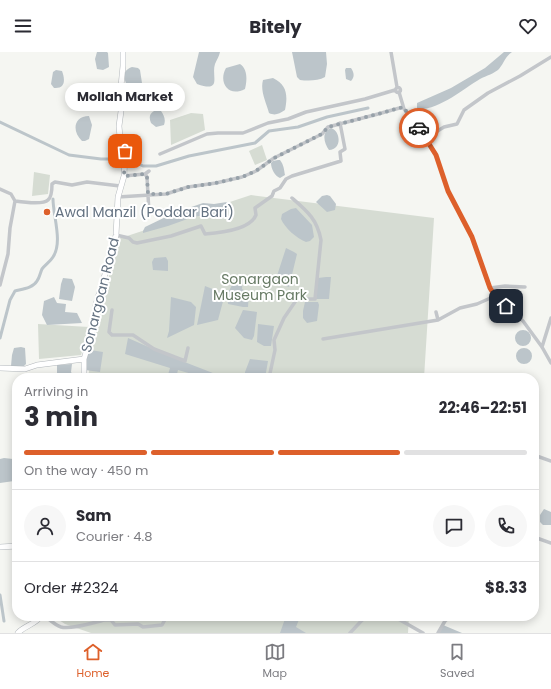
<!DOCTYPE html>
<html lang="en">
<head>
<meta charset="utf-8">
<style>
  body { margin:0; font-family:Poppins,sans-serif; background:#f7f7f7; color:#2b2b33; height:100vh; display:flex; flex-direction:column; font-size:15px; white-space:nowrap }
  * { box-sizing:border-box; margin:0 }
  p { font-size:13px; color:#7c7c81 }
  .icon { flex:none; width:22px; height:22px; fill:none; stroke:currentColor; stroke-width:2; stroke-linecap:round; stroke-linejoin:round }
  .map { position:relative; flex:1; overflow:hidden }
  .drawer { position:absolute; left:12px; top:321px; width:527px; height:248px; display:flex; flex-direction:column; background:#fff; border-radius:16px; box-shadow:0 2px 10px #0003 }
  .drawer>* { flex:none }
  .pin { position:absolute; display:grid; place-items:center; width:34px; height:34px; color:#fff; margin:-17px; border-radius:8px; box-shadow:0 2px 6px #0006 }
  .courier { position:absolute; display:grid; place-items:center; width:40px; height:40px; margin:-20px; border:3px solid #dd602b; border-radius:50%; background:#fff; color:#222; box-shadow:0 1px 5px #0007 }
  .bubble { position:absolute; height:28px; border-radius:14px; background:#fff; box-shadow:0 2px 10px #0003; font-size:13px; font-weight:700; line-height:28px; text-align:center }
  .overview em { font-style:normal; font-weight:700 }
  .overview div { display:flex; flex-direction:column-reverse }
  .overview { display:flex; align-items:center; justify-content:space-between; height:68px; padding:0 12px }
  h1 { font-size:26px; font-weight:700; line-height:30px }
  .bar { display:grid; grid-template-columns:repeat(4,1fr); gap:6px 4px; align-content:center; height:48px; padding:0 12px }
  .bar i { height:5px; border-radius:3px; background:#e1e1e2 }
  .bar .selected { background:#dd602b }
  .bar p { grid-column:span 4 }
  .line { display:flex; align-items:center; gap:10px; padding:0 12px; border-top:1px solid #e1e1e2 }
  .line div { flex:1 }
  .round { display:grid; place-items:center; flex:none; width:42px; height:42px; border-radius:21px; background:#f7f7f7 }
  header { display:flex; justify-content:space-between; align-items:center; height:52px; padding:0 12px; background:#fff; font-size:18px; font-weight:700 }
  .menu { display:flex; justify-content:space-around; align-items:center; height:56px; border-top:1px solid #e1e1e2; background:#fff; font-size:11px; color:#7c7c81 }
  .menu a { display:grid; justify-items:center; gap:2px }
  .menu .selected { color:#dd602b }
  .map>svg:first-child { display:block }
  .green { fill:#d6dcd3 }
  .water { fill:#bcc5ca }
  .lines { fill:none; stroke-linecap:round; stroke-linejoin:round }
  .canal { stroke:#bcc5ca; stroke-width:3 }
  .secondary-casing { stroke:#b3b8bc; stroke-width:6 }
  .street { stroke:#c3c6ca; stroke-width:3.5 }
  .secondary { stroke:#fff; stroke-width:5 }
  .done { stroke:#97a1a9; stroke-width:4; stroke-dasharray:0 7.2 }
  .route { stroke:#dd602b; stroke-width:5 }
  .poi-dot { fill:#dd602b; stroke:#fff; stroke-width:1.5 }
  .labels { text-anchor:middle; dominant-baseline:central; stroke-width:4; stroke-linejoin:round; paint-order:stroke }
  .poi-label { font-size:14px; fill:#657382; stroke:#fff; text-anchor:start }
  .park-label { font-size:14px; fill:#677a64; stroke:#fff }
  .street-label { font-size:14px; fill:#657382; stroke:#fff }
</style>
</head>
<body>
<header><svg class="icon" aria-label="menu" viewBox="0 0 24 24"><path d="M4 6h16M4 12h16M4 18h16"/></svg>Bitely<svg class="icon" aria-label="heart" viewBox="0 0 24 24"><path d="M12 20l-8-8c-3-5 5-10 8-4 3-6 11-1 8 4z"/></svg></header>
<div class="map">
<svg width="551" height="581" viewBox="0 0 551 581">
  <rect width="100%" height="100%" fill="#f5f6f2"/>
  <path class="green" d="M191 61 203 62 205 78 171 93 170 68Z
    M262 93 267 108 255 113 249 99Z
    M34 120 50 123 48 142 32 144Z
    M251 143 434 166 424 326H88L94 287 118 187Z
    M38 272 89 275 81 303 39 307Z
    M53 564H409L408 581H91L65 572Z"/>
  <path class="water" d="M97 0H107L108 1 109 15 103 18 97 17 95 7Z
    M199 0H220C219 5 217 7 215 12 211 24 223 41 197 32L193 25Z
    M292 0H326L327 12 325 25C318 29 308 29 300 28L297 25Z
    M504 0H512C504 6 505 10 499 17 495 21 486 24 480 27 463 37 438 59 417 57V51L451 36 485 16Z
    M240 12C248 17 247 29 245 37 228 46 218 30 226 16Z
    M132 15 138 16 140 18 142 31 140 36 134 37 128 36C124 27 121 19 132 15Z
    M346 16H351C354 20 355 25 351 29L346 27 345 18Z
    M56 18 62 19C65 27 66 37 54 36L51 32 53 20Z
    M273 26C287 33 288 43 285 58 279 62 275 64 269 61 266 50 260 39 263 28Z
    M154 59H161C164 63 166 68 164 73L156 75 151 71C149 66 149 62 154 59Z
    M89 64 92 73 89 87 85 89H82C72 80 73 64 89 64Z
    M331 76C341 79 342 98 329 98 324 91 321 80 331 76Z
    M278 108H280C284 113 284 118 285 123L280 126C275 124 271 117 271 111L273 109Z
    M327 143 330 144 336 152 335 158 327 160 316 150 322 144Z
    M227 150 229 152 226 158 222 160 193 165 168 174 143 181V179L145 175 174 161 203 151 214 152Z
    M296 156 312 173 314 185 310 189 306 190C296 186 285 176 281 167L282 162 291 157Z
    M286 196 294 200 297 202 289 235 275 230Z
    M166 205 168 209V219L153 218 152 210 154 206Z
    M236 225 243 226 242 237 249 241 248 255H243L228 252 227 243Z
    M326 225H331L329 247H316L318 226Z
    M63 226 72 227 75 235 72 249 59 247 61 232Z
    M205 234 225 242 218 268 197 273Z
    M54 245 57 251 66 252 65 260 77 261 82 271 47 273 42 263 44 249Z
    M171 245 191 250 196 255 194 273 167 286 169 279Z
    M305 250H318L319 253 317 269 307 271 303 266V259Z
    M243 258 257 260 254 284 252 288 244 286 235 276Z
    M258 272 274 274 271 294H264L257 290Z
    M515 286a8 8 0 1 1 16 0a8 8 0 1 1-16 0Z
    M128 286 169 304 218 323 217 326H199V324L178 318 176 326H167L170 316 125 302Z
    M21 295 25 296 26 312 24 314H11L12 303 14 296Z
    M516 304a8 8 0 1 1 16 0a8 8 0 1 1-16 0Z
    M90 298 103 300 100 320 85 318V308L88 299Z
    M250 307 268 309 265 326H245V320Z
    M72 312 71 320 73 323V326H57V313Z
    M4 406 13 407 14 429 0 431V407Z
    M544 457 551 460V473H543L540 470V463Z
    M286 564H297L300 565 296 575 306 581H280Z
    M443 573 462 581H439Z"/>
  <g class="lines">
    <path class="canal" d="M0 70 69 103 101 107H120
      M129 107 143 114H156L189 104 255 91 269 79 298 75 327 65 368 56
      M0 286 10 248 15 239C23 237 33 236 37 229 40 225 40 221 42 217 45 213 50 210 53 205 63 190 53 164 53 147
      M0 543 4 569"/>
    <g class="secondary-casing">
      <path id="secondary" d="M0 316 25 317 37 313 84 307
        M84 326V307L91 284 96 252 113 196 116 183 118 145 124 124 125 99 120 85 119 74 122 52 121 34 123 14V0
        M0 495 17 494
        M18 581C24 574 36 572 41 564"/>
    </g>
    <path class="street" d="M391 0 397 35
      M395.5 38a2.5 2.5 0 1 1 5 0a2.5 2.5 0 1 1-5 0Z
      M399 40 404 57 419 76 436 103 448 139 472 185 490 236 495 244 523 269 542 295 551 311
      M426 86 444 75 457 72 464 58 488 41 520 24 551 5
      M160 102 207 82 218 81H243L268 71 288 67 306 60 365 47 395 38
      M145 122 147 125 149 161
      M124 124 145 122 149 119
      M0 137 11 142 15 149 10 176 8 202 0 233
      M118 145 166 142 188 135 216 131 242 125 256 119 274 106 322 82 328 75 378 62 403 55
      M15 149C22 150 43 153 48 148 52 145 52 136 52 132L55 130 72 133 87 130 120 134
      M116 183 129 186 133 190 137 191 171 184 201 174 205 182C219 181 250 178 256 163L255 156 272 144 274 139 280 136 286 127 292 124 341 109 340 100 345 97 340 71
      M490 236 505 234 525 235
      M112 258 109 280 112 283H133L154 297 185 309 188 296
      M436 260 438 268
      M323 287 438 268 460 256 477 252 495 244
      M542 295 551 266
      M269 326 275 298 274 288 284 266 297 247H315L321 188C317 167 307 159 292 146
      M534 403 551 409
      M534 485 551 491
      M45 564C50 568 55 573 61 575 72 578 94 570 105 568H111L115 573 138 572 143 575 162 573 167 564
      M393 564 423 581
      M350 581 366 564
      M438 581 445 569 451 564"/>
    <use href="#secondary" class="secondary"/>
  </g>
  <g class="lines">
    <path class="done" d="M125 99 124 124 145 122 147 125 148 142H166L188 135 216 131 242 125 256 119 274 106 322 82 328 75 378 62 403 55 419 76"/>
    <path class="route" d="M419 76 436 103 448 139 472 185 490 236 495 244 506 254"/>
  </g>
  <circle class="poi-dot" cx="47" cy="160" r="4"/>
  <g class="labels">
    <g class="poi-label">
      <text x="55" y="160">Awal Manzil (Poddar Bari)</text>
    </g>
    <g class="park-label">
      <text x="260" y="227">Sonargaon<tspan x="260" dy="16">Museum Park</tspan></text>
    </g>
    <g class="street-label">
      <text transform="translate(100 243) rotate(-76)">Sonargoan Road</text>
    </g>
  </g>
</svg>
<div class="pin" style="left:125px;top:99px;background:#ea580c"><svg class="icon" aria-label="bag" viewBox="0 0 24 24"><path d="M5 8h14l-1 12H6zM9 8a3 3 0 0 1 6 0"/></svg></div>
<div class="pin" style="left:506px;top:254px;background:#1f2937"><svg class="icon" aria-label="home" viewBox="0 0 24 24"><path d="M3 11l9-7 9 7M6 9v11h12V9"/></svg></div>
<div class="courier" style="left:419px;top:76px"><svg class="icon" aria-label="car" viewBox="0 0 24 24"><path d="M5 17H2v-5l4-1 3-4h7l3 4 3 1v5h-3M9 17h6M6 11h13"/><circle cx="7" cy="17" r="2"/><circle cx="17" cy="17" r="2"/></svg></div>
<div class="bubble" style="left:65px;top:31px;width:120px">Mollah Market</div>
<section class="drawer">
<div class="overview"><div><h1>3 min</h1><p>Arriving in</p></div><em>22:46–22:51</em></div>
<div class="bar"><i class="selected"></i><i class="selected"></i><i class="selected"></i><i></i><p>On the way · 450 m</p></div>
<div class="line" style="height:72px"><a class="round"><svg class="icon" aria-label="person" viewBox="0 0 24 24"><circle cx="12" cy="8" r="4"/><path d="M4 21q1-7 8-7t8 7"/></svg></a><div><b>Sam</b><p>Courier · 4.8</p></div><a class="round"><svg class="icon" aria-label="chat" viewBox="0 0 24 24"><path d="M4 5h16v11H9l-5 4z"/></svg></a><a class="round"><svg class="icon" aria-label="phone" viewBox="0 0 24 24"><path d="M5 4h4l2 5-3 2q2 4 5 5l2-3 5 2v4C11 20 4 13 5 4z"/></svg></a></div>
<div class="line" style="height:52px"><div>Order #2324</div><b>$8.33</b></div>
</section>
</div>
<nav class="menu">
<a class="selected"><svg class="icon" aria-label="home" viewBox="0 0 24 24"><path d="M3 11l9-7 9 7M6 9v11h12V9"/></svg>Home</a>
<a><svg class="icon" aria-label="map" viewBox="0 0 24 24"><path d="M3 6l6-2 6 2 6-2v14l-6 2-6-2-6 2zM9 4v14M15 6v14"/></svg>Map</a>
<a><svg class="icon" aria-label="saved" viewBox="0 0 24 24"><path d="M7 4h10v16l-5-4-5 4z"/></svg>Saved</a>
</nav>
</body>
</html>
